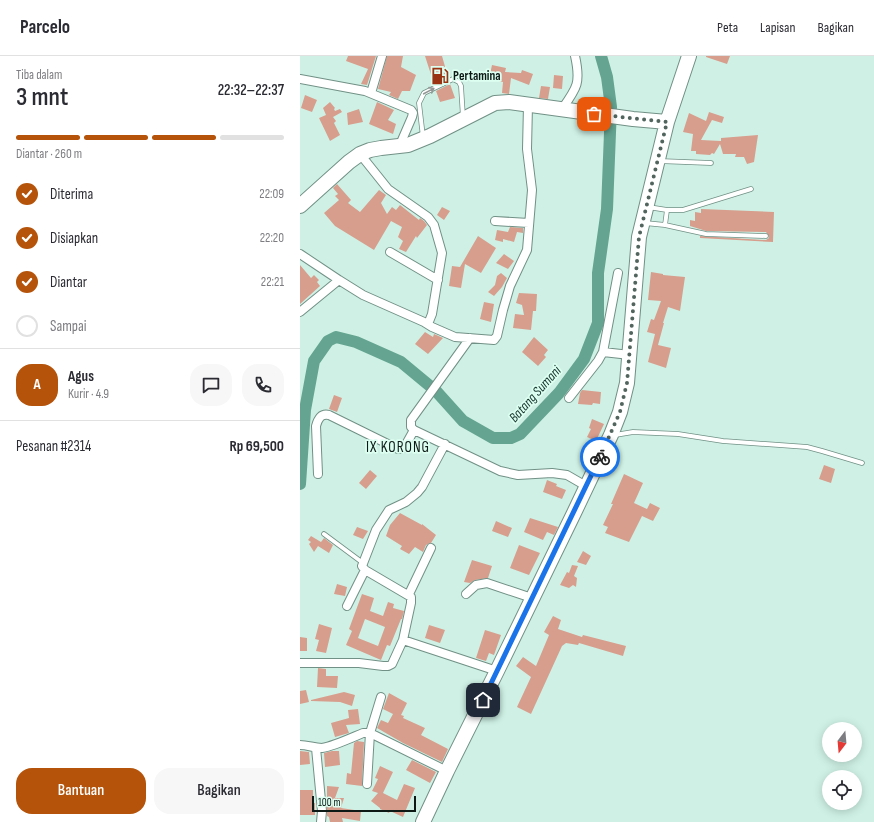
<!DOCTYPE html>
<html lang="id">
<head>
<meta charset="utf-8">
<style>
  body { margin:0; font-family:"Sofia Sans Condensed",sans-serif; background:#f7f7f7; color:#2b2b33; height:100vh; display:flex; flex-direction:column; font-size:15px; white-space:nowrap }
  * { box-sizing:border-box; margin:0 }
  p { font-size:13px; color:#7c7c81 }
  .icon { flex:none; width:22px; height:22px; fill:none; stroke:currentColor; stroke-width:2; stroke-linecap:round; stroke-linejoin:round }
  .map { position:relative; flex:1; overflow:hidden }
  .details { display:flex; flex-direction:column; background:#fff; width:300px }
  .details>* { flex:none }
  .needle { width:26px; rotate:196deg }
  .buttons { position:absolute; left:522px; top:666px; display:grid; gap:8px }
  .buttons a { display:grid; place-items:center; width:40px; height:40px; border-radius:50%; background:#fff; box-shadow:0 2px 10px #0003; font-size:20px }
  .scale { position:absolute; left:12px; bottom:10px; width:104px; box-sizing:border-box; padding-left:4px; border:2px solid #0d1915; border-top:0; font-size:11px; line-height:14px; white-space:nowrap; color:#0d1915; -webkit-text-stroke:3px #dcfff2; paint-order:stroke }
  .pin { position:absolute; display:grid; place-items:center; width:34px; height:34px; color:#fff; margin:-17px; border-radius:8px; box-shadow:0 2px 6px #0006 }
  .courier { position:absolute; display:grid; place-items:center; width:40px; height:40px; margin:-20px; border:3px solid #1a73e8; border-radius:50%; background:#fff; color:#222; box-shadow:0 1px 5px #0007 }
  .summary em { font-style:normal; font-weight:600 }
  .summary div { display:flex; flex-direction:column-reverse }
  .summary { display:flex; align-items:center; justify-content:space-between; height:68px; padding:0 16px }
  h1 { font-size:26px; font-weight:600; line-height:30px }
  .bar { display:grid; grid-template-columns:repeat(4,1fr); gap:6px 4px; align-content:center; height:48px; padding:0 16px }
  .bar i { height:5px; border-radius:3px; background:#e1e1e2 }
  .bar .current { background:#b45309 }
  .bar p { grid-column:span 4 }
  .line { display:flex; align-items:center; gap:10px; padding:0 16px; border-top:1px solid #e1e1e2 }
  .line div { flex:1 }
  .round { display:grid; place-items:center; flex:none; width:42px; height:42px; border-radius:16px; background:#f7f7f7 }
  ol { padding:0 16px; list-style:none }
  li { display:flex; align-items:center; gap:12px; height:44px }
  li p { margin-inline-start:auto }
  li .icon { padding:4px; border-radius:50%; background:#b45309; color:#fff; stroke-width:4 }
  li:last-child { color:#7c7c81 }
  li i { width:22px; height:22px; border:2px solid #e1e1e2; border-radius:50% }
  .cta { display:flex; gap:8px; margin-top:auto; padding:8px 16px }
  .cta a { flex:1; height:46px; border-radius:16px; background:#b45309; color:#fff; font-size:16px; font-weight:600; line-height:46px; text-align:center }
  .cta a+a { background:#f7f7f7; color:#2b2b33 }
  header { display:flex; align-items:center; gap:24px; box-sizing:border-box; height:56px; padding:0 20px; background:#fff; border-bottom:1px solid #e1e1e2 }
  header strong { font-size:19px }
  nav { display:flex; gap:22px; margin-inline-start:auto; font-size:14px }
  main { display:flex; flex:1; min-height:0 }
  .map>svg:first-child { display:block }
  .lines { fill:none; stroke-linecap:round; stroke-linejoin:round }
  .river { stroke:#64a490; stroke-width:12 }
  .building { fill:#d79e8d; fill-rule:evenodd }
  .service-casing { stroke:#719086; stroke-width:5.5 }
  .minor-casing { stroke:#719086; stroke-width:10 }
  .trunk-casing { stroke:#719086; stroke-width:16 }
  .service { stroke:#fff; stroke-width:4 }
  .minor { stroke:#fff; stroke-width:8 }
  .trunk { stroke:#fff; stroke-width:14 }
  .oneway { stroke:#929896 }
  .done { stroke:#51655e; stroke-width:4; stroke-dasharray:0 7.2 }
  .route { stroke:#1a73e8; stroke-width:5 }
  .labels { text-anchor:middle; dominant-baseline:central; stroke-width:3.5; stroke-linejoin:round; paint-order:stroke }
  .poi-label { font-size:13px; font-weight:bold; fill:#0d1915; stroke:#dcfff2; text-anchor:start }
  .water-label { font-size:14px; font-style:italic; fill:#15342b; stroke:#dcfff2 }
  .quarter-label { font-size:15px; letter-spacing:1px; fill:#0d1915; stroke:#dcfff2 }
</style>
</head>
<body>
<header>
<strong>Parcelo</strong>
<nav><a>Peta</a><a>Lapisan</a><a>Bagikan</a></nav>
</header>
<main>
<section class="details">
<div class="summary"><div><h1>3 mnt</h1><p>Tiba dalam</p></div><em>22:32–22:37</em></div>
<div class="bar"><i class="current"></i><i class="current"></i><i class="current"></i><i></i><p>Diantar · 260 m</p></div>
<ol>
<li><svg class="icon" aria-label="check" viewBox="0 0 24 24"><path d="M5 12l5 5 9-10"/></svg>Diterima<p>22:09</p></li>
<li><svg class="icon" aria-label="check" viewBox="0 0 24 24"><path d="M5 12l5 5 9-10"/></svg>Disiapkan<p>22:20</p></li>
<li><svg class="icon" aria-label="check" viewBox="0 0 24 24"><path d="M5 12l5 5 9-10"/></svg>Diantar<p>22:21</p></li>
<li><i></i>Sampai</li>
</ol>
<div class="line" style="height:72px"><b class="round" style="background:#b45309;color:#fff">A</b><div><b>Agus</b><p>Kurir · 4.9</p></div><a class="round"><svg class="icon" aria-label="chat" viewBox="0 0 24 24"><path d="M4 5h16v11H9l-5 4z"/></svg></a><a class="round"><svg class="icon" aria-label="phone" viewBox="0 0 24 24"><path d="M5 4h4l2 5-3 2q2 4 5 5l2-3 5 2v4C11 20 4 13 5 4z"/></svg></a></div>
<div class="line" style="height:52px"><div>Pesanan #2314</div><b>Rp 69,500</b></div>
<div class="cta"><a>Bantuan</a><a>Bagikan</a></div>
</section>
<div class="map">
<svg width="574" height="766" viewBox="0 0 574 766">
  <rect width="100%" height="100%" fill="#cff1e5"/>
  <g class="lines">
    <path class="river" d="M0 428 5 354 14 305 28 285 36 281 56 286 101 306 136 335 163 365 193 382H211L220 378 259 337 284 303 298 267V217L307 153 311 51 307 21 301 0"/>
  </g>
  <path class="building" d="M48 0H76L67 29 61 28 68 13 46 5Z
    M87 0H103L101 11 116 19 110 35H102L98 43 89 39 91 36 78 33Z
    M125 0H142L148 21 134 28Z
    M406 0H430L427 8 406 1Z
    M192 9 206 12 205 16 221 17 222 14 233 18 229 29 211 22 209 38 202 37 203 26 189 23Z
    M254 19 263 20 262 33 253 32Z
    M150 28 155 42 140 46 136 35Z
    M241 30 250 31 248 43 239 42Z
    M5 39 17 44 12 56 1 52Z
    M30 46 35 52 34 53 35 55 40 53 42 56 33 61 36 65 34 67 40 79 30 85 19 62 26 59 23 52Z
    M77 46 94 54 88 64 96 68 93 78 69 68Z
    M59 53 63 66 48 69 47 57Z
    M409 56 424 61 422 67 412 64 401 84 421 85V82L458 79 454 106 447 108 444 101H435L436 98H423L420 88 414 98 412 97 410 99 396 98V95H391L393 78 383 76 389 57 406 65Z
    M37 128 51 144 48 147 60 156 79 134 86 139 81 147 87 158 92 151 96 154 100 149 119 164 120 162 124 165 127 169 117 182 116 180 106 196 99 193 103 185 98 181 102 171 91 165 74 194 35 170 24 157 39 144 35 140 38 138 33 132Z
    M142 151 150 155 144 164 137 159Z
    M401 153 474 156 473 186 400 182V180L466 184 469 182V180L466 176 406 175 390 170V164L395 165V156L401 157Z
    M210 171 223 172V177L217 176 214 186 203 183V186L195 184 197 174 208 176Z
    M178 180 196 192 181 217 165 208 161 232 149 230 152 210 160 211Z
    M204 198 214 205 208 213 196 207Z
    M0 209 11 222 14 219 19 224 17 226 20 230 0 248Z
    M351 216 363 218V219L385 221 380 255 368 251 363 267H364L358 289 371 292 366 312 348 306 355 278 347 276 351 263 354 264 361 245 348 244Z
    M201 217 207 222 202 231 194 240 188 236 195 229 197 220Z
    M219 237 237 238 236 255H233L231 274 213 272 215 258 224 259 222 249 216 247Z
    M184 246 194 248 191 266 180 263Z
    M125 276 133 281 134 278 143 282 128 298 115 288Z
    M234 281 248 294 244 299 246 301 238 310 222 296Z
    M282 334 301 336 300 348 293 347 292 349 278 348 280 337Z
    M34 339 42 342 37 356 29 353Z
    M292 363 304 368 296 385 287 381 291 373 289 372Z
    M524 409 535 413 531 427 519 423Z
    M70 414 77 420 66 433 59 427Z
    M324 418 343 427 334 447 347 453 350 447 360 452 353 465 342 460 329 486 305 477 308 471 303 469 313 448H311Z
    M247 424 257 428 256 430 266 434 262 443 243 436Z
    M100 457 122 469V468L136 479 131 487 126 489 123 496 115 491 109 498 100 493 102 490 86 480 90 469Z
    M230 462 258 471 254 479 247 476 243 484 224 476Z
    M196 465 212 472 208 481 192 475Z
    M57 471 68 475 63 483 53 479Z
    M11 480 21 486 24 482 33 489 29 497 18 490 14 496 9 488 11 486 8 484Z
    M219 489 240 497 229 519 210 512Z
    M283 495 291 500 286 509 277 506Z
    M172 504 192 510 188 522 175 524 170 527 164 526Z
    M272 509 278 510 274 520 277 522 276 531 273 529 269 532 260 529 267 516 269 517Z
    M37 528 47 531 45 540 34 538Z
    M62 538 74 542 70 555 83 560 88 546 94 548 93 552 104 555 102 563H101L90 590 87 589 81 604 46 589 52 575 49 573ZM65 563 85 571 78 590 58 582Z
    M253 560 261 564 258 573 282 581 283 579 326 590 323 600 279 587 278 589 266 587 262 590 231 658 217 651 231 621 216 610 223 601 236 610 249 579 244 576Z
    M19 568 32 572 26 597 16 595 19 584 15 583Z
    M129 569 145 574 140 587 125 582Z
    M185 574 201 579 194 599 189 597 186 605 176 602Z
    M0 581 7 582V595H0Z
    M18 612 26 613V620H38L37 632 17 631Z
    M6 634 9 646 0 648V635Z
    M44 636 55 639 52 650 40 646 11 645V644Z
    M89 637 107 647 101 659 104 660 103 662 125 672 121 679 148 693 142 706 103 687 77 672 81 664 88 667 93 658 83 653Z
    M58 653 60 668 46 669 49 677 35 681 31 667 49 662 48 654Z
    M57 685 64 686 62 730 46 728 47 717 51 718 54 687Z
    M0 695 9 696 10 708 0 709Z
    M32 695H39L40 709 25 711 24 697Z
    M112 704 136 716 130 727 106 714Z
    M80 710 93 716 83 737 97 744 104 728 115 732 103 761 90 755 89 757 80 753V752L71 745 78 737 72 735 78 723 75 722Z
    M27 730 39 731 35 742H44L41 752 61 755 60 765 42 762 43 766H30L29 761 27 760Z
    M0 734H13V747H15V759H0Z"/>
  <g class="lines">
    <g class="service-casing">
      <path id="service" d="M123 81 119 47 124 37 153 23 159 26 161 30 163 61
        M359 105 411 107
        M348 151 367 154H383L451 133
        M345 167 365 169 406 178 466 180
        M365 169 367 154
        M315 379 333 376 378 378 423 385 507 391 522 395 562 407
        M24 478 63 507"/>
    </g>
    <g class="minor-casing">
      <path id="minor" d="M0 23 65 35 111 54 113 57 112 61 99 91
        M71 37 82 0
        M262 53C277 32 281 27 275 0
        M60 98 88 133 128 161 134 169 142 197 132 258 128 268
        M195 165 229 167
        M90 196 138 224
        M0 198 39 224 63 239 124 266 132 271 155 281 194 284 197 280 203 254 210 230 227 194 232 134 227 93 228 49
        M0 256 39 224
        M170 282 111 364V371L114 374 200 415 218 419 252 417 267 419 286 430
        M303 296 330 299
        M269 342 298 305 303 296 318 217
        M18 418 16 370C18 363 21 357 29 359L98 393 104 392 114 374
        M109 538 131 492
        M166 538 176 529 187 527 232 542
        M47 550 65 514
        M103 584 197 615
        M0 607H59L83 610H88L92 608 103 584 111 547V541L65 514 62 510 76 474 89 454 106 446 117 437 122 431 145 388
        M0 689C8 689 14 692 22 692 34 690 51 682 63 677H70L81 641
        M16 692 22 755 21 766
        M67 728 70 677 147 715"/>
    </g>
    <g class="trunk-casing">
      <path id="trunk" d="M0 150 49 106 60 98 70 94 81 92 108 89 130 80 195 47 209 46 333 63 367 66
        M123 766 147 715 197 615 274 457 311 379 320 356 327 327 339 181 367 66 389 0"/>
    </g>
    <use href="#service" class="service"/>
    <use href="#minor" class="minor"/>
    <use href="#trunk" class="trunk"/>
  </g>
  <defs><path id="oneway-shaft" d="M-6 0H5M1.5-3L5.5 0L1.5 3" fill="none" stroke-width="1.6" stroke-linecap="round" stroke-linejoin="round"/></defs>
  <use class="oneway" href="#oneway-shaft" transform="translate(129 35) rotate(-28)"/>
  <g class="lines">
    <path class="done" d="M294 58 367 66 339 181 327 327 320 356 300 401"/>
    <path class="route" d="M183 644 300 401"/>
  </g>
  <defs>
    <g id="fuel-bare" transform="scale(1.38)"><path d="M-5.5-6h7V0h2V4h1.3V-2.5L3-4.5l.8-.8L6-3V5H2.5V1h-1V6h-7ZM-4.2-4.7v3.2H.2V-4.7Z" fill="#9a3311" stroke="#dcfff2" stroke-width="2.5" paint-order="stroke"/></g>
  </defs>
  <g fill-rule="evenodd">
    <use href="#fuel-bare" x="140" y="20"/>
  </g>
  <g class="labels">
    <g class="poi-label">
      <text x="153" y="20">Pertamina</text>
    </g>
    <g class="water-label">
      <text transform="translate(235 338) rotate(-48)">Batang Sumani</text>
    </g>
    <g class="quarter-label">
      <text x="98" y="391">IX KORONG</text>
    </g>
  </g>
</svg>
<div class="buttons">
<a><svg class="needle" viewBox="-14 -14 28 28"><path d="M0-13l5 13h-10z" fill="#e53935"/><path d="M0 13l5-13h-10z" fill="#7c7c81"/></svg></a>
<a><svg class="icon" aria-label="locate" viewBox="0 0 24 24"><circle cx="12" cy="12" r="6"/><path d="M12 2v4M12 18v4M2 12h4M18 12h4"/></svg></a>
</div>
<div class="scale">100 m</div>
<div class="pin" style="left:294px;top:58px;background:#ea580c"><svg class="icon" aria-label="bag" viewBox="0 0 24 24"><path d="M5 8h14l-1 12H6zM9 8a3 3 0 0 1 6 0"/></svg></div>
<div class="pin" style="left:183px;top:644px;background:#1f2937"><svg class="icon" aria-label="home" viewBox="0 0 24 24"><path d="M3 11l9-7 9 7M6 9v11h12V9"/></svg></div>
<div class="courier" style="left:300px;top:401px"><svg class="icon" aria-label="bike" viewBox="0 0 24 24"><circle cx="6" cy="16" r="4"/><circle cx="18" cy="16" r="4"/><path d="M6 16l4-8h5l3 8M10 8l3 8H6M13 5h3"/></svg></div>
</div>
</main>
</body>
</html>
